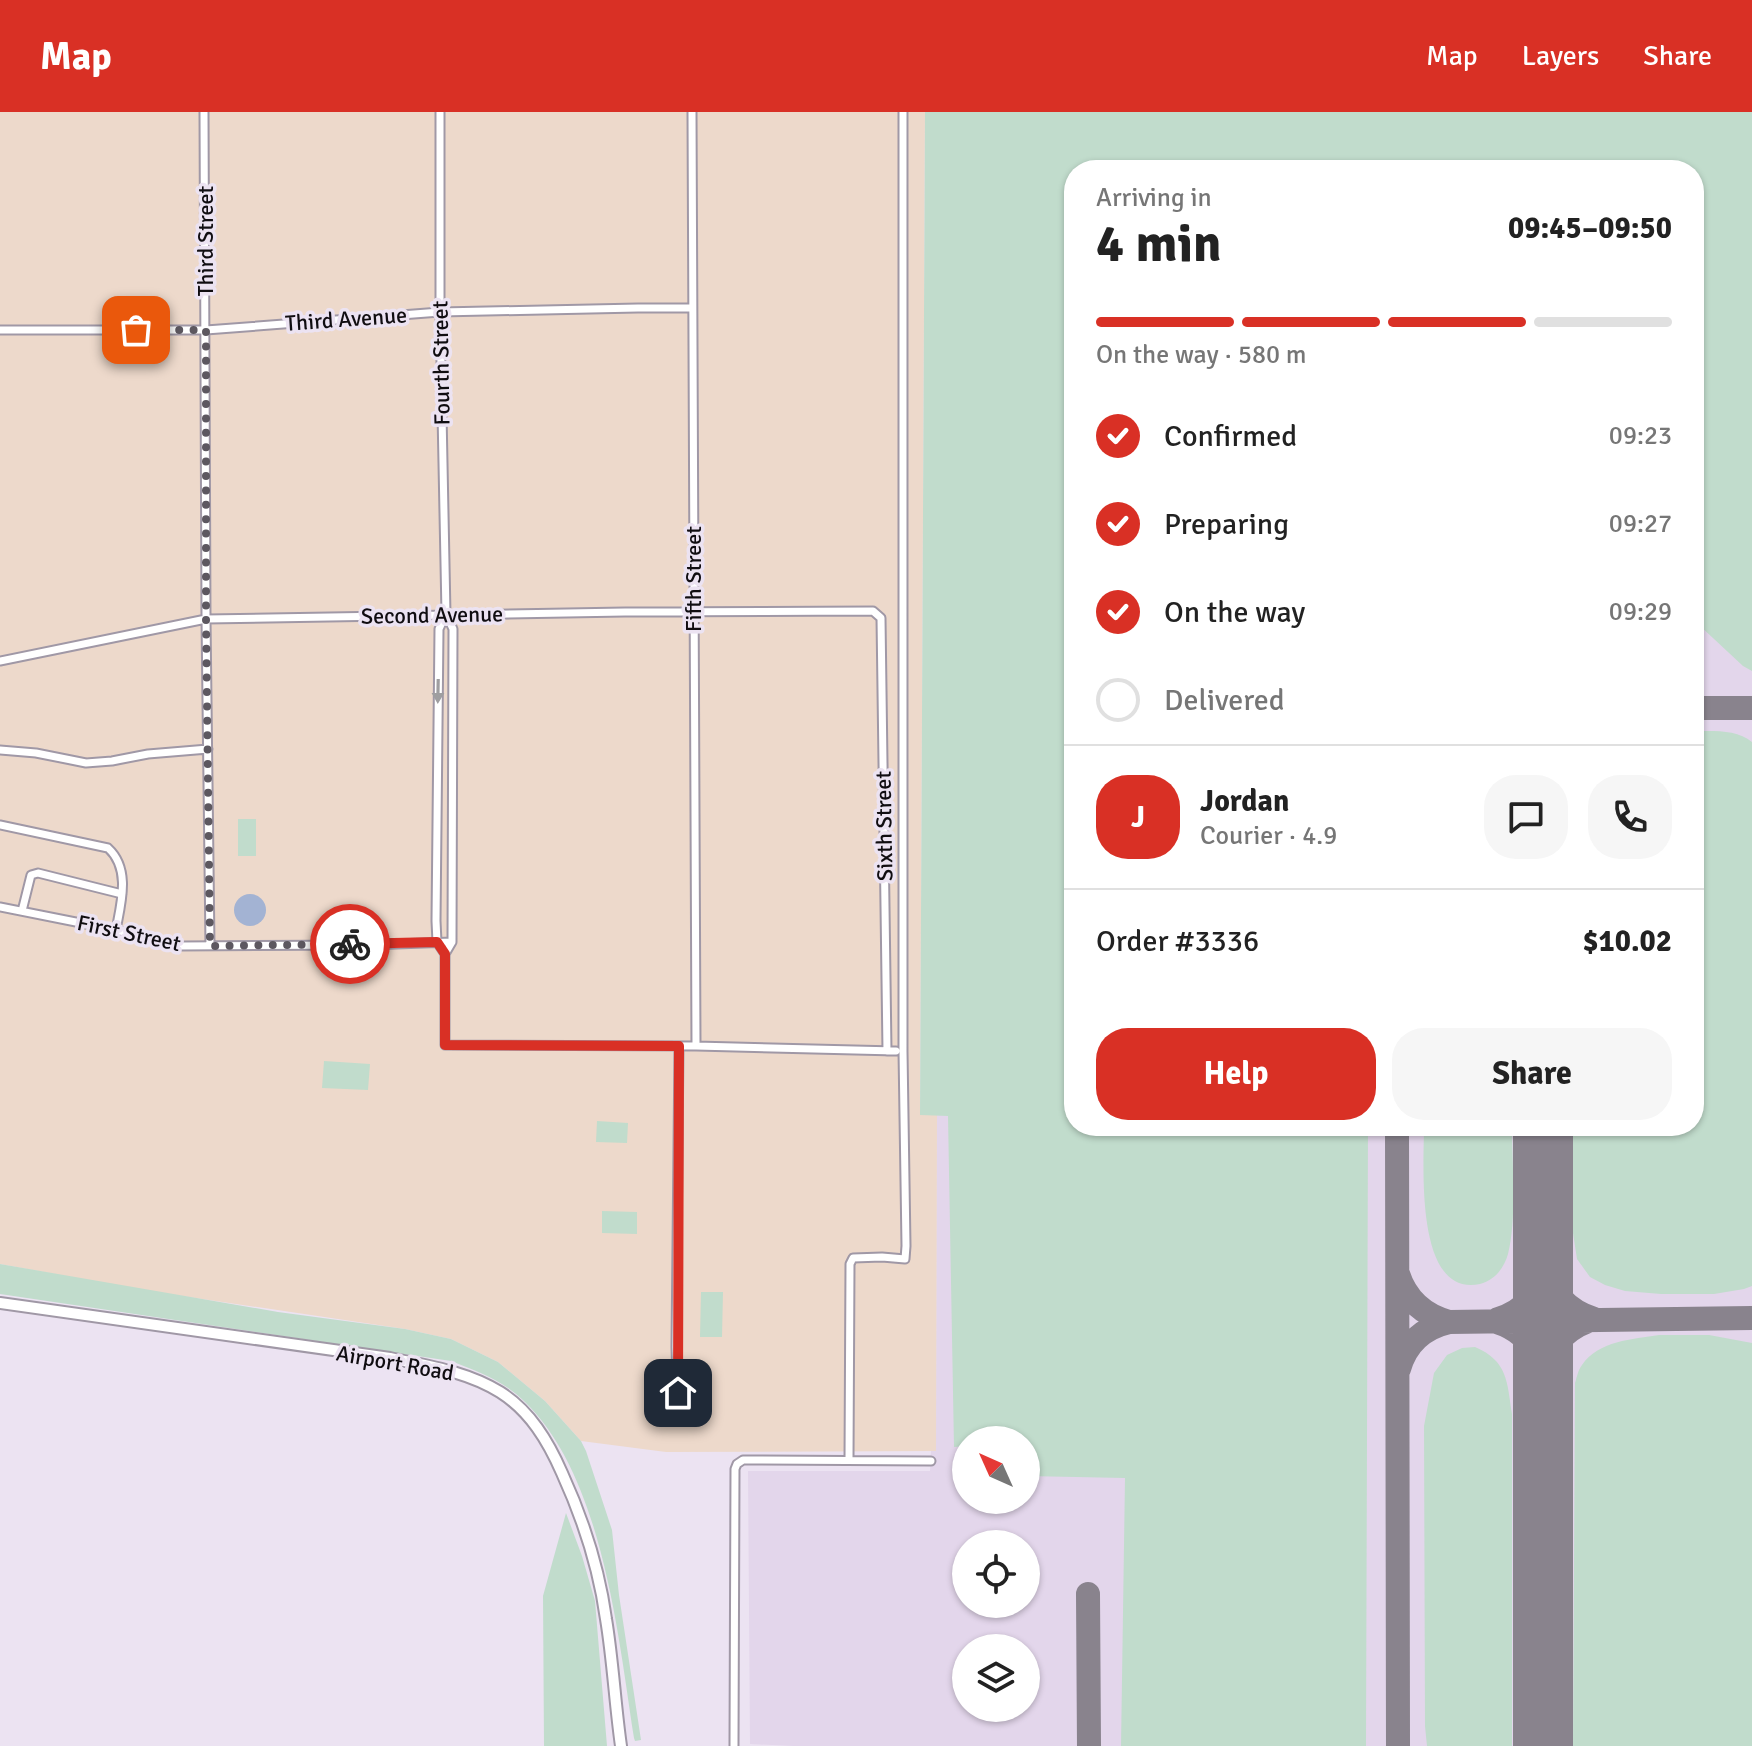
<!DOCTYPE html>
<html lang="en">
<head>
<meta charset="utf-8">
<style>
  body { margin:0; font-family:Signika,sans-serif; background:#f6f6f6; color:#222; height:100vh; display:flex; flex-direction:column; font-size:30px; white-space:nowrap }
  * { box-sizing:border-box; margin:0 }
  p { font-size:26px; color:#767676 }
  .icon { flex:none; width:44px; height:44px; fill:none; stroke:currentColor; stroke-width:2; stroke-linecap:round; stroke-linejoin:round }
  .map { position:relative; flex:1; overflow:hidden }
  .drawer { position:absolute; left:1064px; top:48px; width:640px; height:976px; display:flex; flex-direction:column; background:#fff; border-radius:32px; box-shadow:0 2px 6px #0004 }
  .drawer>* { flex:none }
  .needle { width:52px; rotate:315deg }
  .controls { position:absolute; left:952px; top:1314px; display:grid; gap:16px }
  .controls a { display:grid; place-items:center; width:88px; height:88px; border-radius:50%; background:#fff; box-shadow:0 2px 6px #0004; font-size:40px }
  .pin { position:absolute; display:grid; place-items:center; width:68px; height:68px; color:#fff; margin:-34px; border-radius:16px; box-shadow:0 4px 12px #0006 }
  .courier { position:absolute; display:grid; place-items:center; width:80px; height:80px; margin:-40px; border:6px solid #d93025; border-radius:50%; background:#fff; color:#222; box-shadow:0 2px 10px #0007 }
  .summary em { font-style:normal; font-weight:700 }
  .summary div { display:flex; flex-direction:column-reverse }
  .summary { display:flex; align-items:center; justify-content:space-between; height:136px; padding:0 32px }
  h1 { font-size:52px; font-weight:700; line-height:60px }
  .bar { display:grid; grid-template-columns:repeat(4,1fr); gap:12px 8px; align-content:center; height:96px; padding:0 32px }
  .bar i { height:10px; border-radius:6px; background:#e0e0e0 }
  .bar .selected { background:#d93025 }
  .bar p { grid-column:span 4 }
  .line { display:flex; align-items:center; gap:20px; padding:0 32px; border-top:2px solid #e0e0e0 }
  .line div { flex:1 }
  .round { display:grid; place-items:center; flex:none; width:84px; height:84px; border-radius:32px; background:#f6f6f6 }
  ol { padding:0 32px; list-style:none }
  li { display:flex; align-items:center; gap:24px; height:88px }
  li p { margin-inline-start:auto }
  li .icon { padding:8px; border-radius:50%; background:#d93025; color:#fff; stroke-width:4 }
  li:last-child { color:#767676 }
  li i { width:44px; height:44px; border:4px solid #e0e0e0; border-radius:50% }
  .button { display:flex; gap:16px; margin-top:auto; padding:16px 32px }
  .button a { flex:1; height:92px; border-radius:32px; background:#d93025; color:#fff; font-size:32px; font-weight:700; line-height:92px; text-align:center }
  .button a+a { background:#f6f6f6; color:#222 }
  header { display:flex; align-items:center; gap:48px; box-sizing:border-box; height:112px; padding:0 40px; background:#d93025; color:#fff }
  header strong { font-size:38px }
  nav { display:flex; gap:44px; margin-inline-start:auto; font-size:28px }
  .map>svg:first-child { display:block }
  .built { fill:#e3d6eb; fill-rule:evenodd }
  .industrial { fill:#edd9cb }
  .green { fill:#c1dccc }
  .water { fill:#a3b3d3 }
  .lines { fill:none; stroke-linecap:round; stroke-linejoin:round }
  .taxiway { stroke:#89838d; stroke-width:24 }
  .runway { stroke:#89838d; stroke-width:60 }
  .street-casing { stroke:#a098a6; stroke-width:11 }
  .secondary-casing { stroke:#a098a6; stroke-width:14 }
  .street { stroke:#fff; stroke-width:7 }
  .secondary { stroke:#fff; stroke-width:10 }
  .oneway { fill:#9f9ea0 }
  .done { stroke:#5d5860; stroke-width:8; stroke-dasharray:0 14.4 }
  .route { stroke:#d93025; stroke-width:10 }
  .labels { text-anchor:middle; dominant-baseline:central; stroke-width:7; stroke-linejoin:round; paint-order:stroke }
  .street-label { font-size:22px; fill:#100d11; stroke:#ece3f2 }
</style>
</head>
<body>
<header>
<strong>Map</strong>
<nav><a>Map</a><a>Layers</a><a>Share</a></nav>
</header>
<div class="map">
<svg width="1752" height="1634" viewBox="0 0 1752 1634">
  <rect width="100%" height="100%" fill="#ece3f2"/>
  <path class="built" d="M938 0H1752V1634H794L750 1632 748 1359H930L931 1339 936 1338ZM1074 58H1694V1014H1074ZM966 1328H1026V1388H966ZM966 1432H1026V1492H966ZM966 1536H1026V1596H966Z"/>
  <path class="industrial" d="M0 0H925L920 1002 937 1003 936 1339 666 1340 581 1329 545 1289 498 1250 451 1227 405 1217 142 1178 0 1152Z"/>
  <path class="green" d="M925 0H1752V559L1743 554 1699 513 1694 510V58H1074V1014H1368L1366 1634H1121L1125 1366 1026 1364V1328H966V1334L954 1335 948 1004 920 1003Z
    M1694 619C1713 619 1737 617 1752 630V1174L1744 1177 1714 1182H1661L1625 1179 1605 1173 1590 1165 1577 1147 1573 1121V1014H1694Z
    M238 707H256V744H238Z
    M324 949 370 952 368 978 322 976Z
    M597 1009 628 1011 627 1031 596 1030Z
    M1424 1014H1512C1512 1052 1517 1106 1508 1142 1504 1156 1495 1168 1480 1172 1414 1186 1424 1052 1424 1014Z
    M602 1099 637 1100V1122L602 1121Z
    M0 1152 278 1200 405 1217 451 1227 498 1250 545 1289 581 1329 586 1339 612 1418 619 1483 641 1628 635 1629 634 1626C618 1523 603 1366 525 1290 504 1269 477 1259 451 1249L0 1182Z
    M701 1180H723L722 1225H700Z
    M1659 1223H1709L1752 1231V1634H1573L1575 1271C1577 1265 1578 1258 1582 1253 1598 1229 1633 1227 1659 1223Z
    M1475 1235C1508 1249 1507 1270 1512 1302V1634H1427L1425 1614 1424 1314 1434 1261 1447 1243 1462 1236Z
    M566 1401 582 1444 595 1489 607 1634H544L543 1484Z"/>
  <path class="water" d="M234 798a16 16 0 1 1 32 0a16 16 0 1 1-32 0Z"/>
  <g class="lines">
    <path class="taxiway" d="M1694 596H1752
      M1397 1014 1398 1634
      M1543 1153C1552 1180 1566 1198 1594 1207
      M1398 1162C1406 1187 1423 1203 1449 1210
      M1498 1207C1524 1200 1540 1180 1543 1153
      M1497 1210C1522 1218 1538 1237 1543 1263
      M1399 1257C1406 1231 1423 1216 1449 1210L1752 1206
      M1543 1263C1549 1237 1562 1219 1588 1209
      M1088 1482 1089 1634"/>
    <path class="runway" d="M1543 1014V1634"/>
    <g class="street-casing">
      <path id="street" d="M204 0 206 507 210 834
        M440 0V200L446 502 453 517 452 830 445 842V933L696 934 896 939
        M692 0 696 934
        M0 218H206L440 200 638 196H692
        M0 549 206 507 625 500 873 499 881 506 887 939
        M0 638 36 641 86 651 112 649 148 642 208 637
        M0 713 108 736C131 757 121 791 116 818
        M0 795 116 818 181 834 369 833 452 830
        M22 799 31 763 38 761 122 782
        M445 842 437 830 436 809 439 517 446 502
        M678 1304 676 1235 679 934
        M849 1348 850 1152 853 1146 882 1145 905 1147 906 1134 903 939V0
        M734 1634 735 1357 737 1352 743 1348 931 1349"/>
    </g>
    <g class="secondary-casing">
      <path id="secondary" d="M0 1191 390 1246C428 1254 466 1259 500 1280 530 1299 548 1329 562 1361 583 1407 599 1456 606 1507 613 1549 615 1592 621 1634"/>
    </g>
    <use href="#street" class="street"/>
    <use href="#secondary" class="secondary"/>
  </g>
  <defs><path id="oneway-solid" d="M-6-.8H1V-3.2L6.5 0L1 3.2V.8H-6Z" transform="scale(2)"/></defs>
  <use class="oneway" href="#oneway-solid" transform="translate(438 579) rotate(91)"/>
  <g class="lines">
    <path class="done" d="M136 218H206V507L210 834 350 832"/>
    <path class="route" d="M350 832 437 830 445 842V933L679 934 678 1281"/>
  </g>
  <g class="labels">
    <g class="street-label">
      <text transform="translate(205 129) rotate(-90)">Third Street</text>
      <text transform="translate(346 207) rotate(-4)">Third Avenue</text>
      <text transform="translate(441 251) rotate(-91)">Fourth Street</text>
      <text transform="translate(693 467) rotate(-90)">Fifth Street</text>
      <text transform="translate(432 503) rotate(-1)">Second Avenue</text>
      <text transform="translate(884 714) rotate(-91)">Sixth Street</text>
      <text transform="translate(129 821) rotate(12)">First Street</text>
      <text transform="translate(395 1251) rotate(10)">Airport Road</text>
    </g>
  </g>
</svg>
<div class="controls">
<a><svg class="needle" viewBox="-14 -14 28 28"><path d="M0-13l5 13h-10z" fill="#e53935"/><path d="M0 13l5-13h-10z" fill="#767676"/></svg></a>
<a><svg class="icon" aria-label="locate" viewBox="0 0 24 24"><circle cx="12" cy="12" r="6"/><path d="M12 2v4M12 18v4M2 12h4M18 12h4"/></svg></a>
<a><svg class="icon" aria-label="layers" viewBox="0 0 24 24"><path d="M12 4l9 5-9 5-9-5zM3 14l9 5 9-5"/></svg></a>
</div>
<div class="pin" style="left:136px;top:218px;background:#ea580c"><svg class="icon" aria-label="bag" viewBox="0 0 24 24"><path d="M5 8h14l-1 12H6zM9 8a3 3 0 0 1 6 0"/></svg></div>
<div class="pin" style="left:678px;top:1281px;background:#1f2937"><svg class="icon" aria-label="home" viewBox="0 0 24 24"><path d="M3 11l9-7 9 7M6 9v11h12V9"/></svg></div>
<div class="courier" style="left:350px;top:832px"><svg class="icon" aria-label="bike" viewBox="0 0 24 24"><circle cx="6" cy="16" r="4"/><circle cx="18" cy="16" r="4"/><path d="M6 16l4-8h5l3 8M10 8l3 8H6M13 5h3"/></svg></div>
<section class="drawer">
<div class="summary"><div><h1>4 min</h1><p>Arriving in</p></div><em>09:45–09:50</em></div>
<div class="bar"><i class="selected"></i><i class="selected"></i><i class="selected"></i><i></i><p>On the way · 580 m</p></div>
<ol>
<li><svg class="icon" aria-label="check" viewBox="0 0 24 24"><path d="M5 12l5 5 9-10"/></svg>Confirmed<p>09:23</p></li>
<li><svg class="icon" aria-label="check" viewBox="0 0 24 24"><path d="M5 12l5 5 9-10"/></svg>Preparing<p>09:27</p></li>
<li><svg class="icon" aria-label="check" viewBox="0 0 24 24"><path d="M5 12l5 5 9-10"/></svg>On the way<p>09:29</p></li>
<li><i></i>Delivered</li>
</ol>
<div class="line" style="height:144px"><b class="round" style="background:#d93025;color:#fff">J</b><div><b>Jordan</b><p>Courier · 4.9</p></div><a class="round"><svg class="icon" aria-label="chat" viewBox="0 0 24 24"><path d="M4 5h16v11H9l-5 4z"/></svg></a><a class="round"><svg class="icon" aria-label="phone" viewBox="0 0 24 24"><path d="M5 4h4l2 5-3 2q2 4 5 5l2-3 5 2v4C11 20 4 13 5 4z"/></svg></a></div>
<div class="line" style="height:104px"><div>Order #3336</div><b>$10.02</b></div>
<div class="button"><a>Help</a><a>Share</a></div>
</section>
</div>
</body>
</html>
